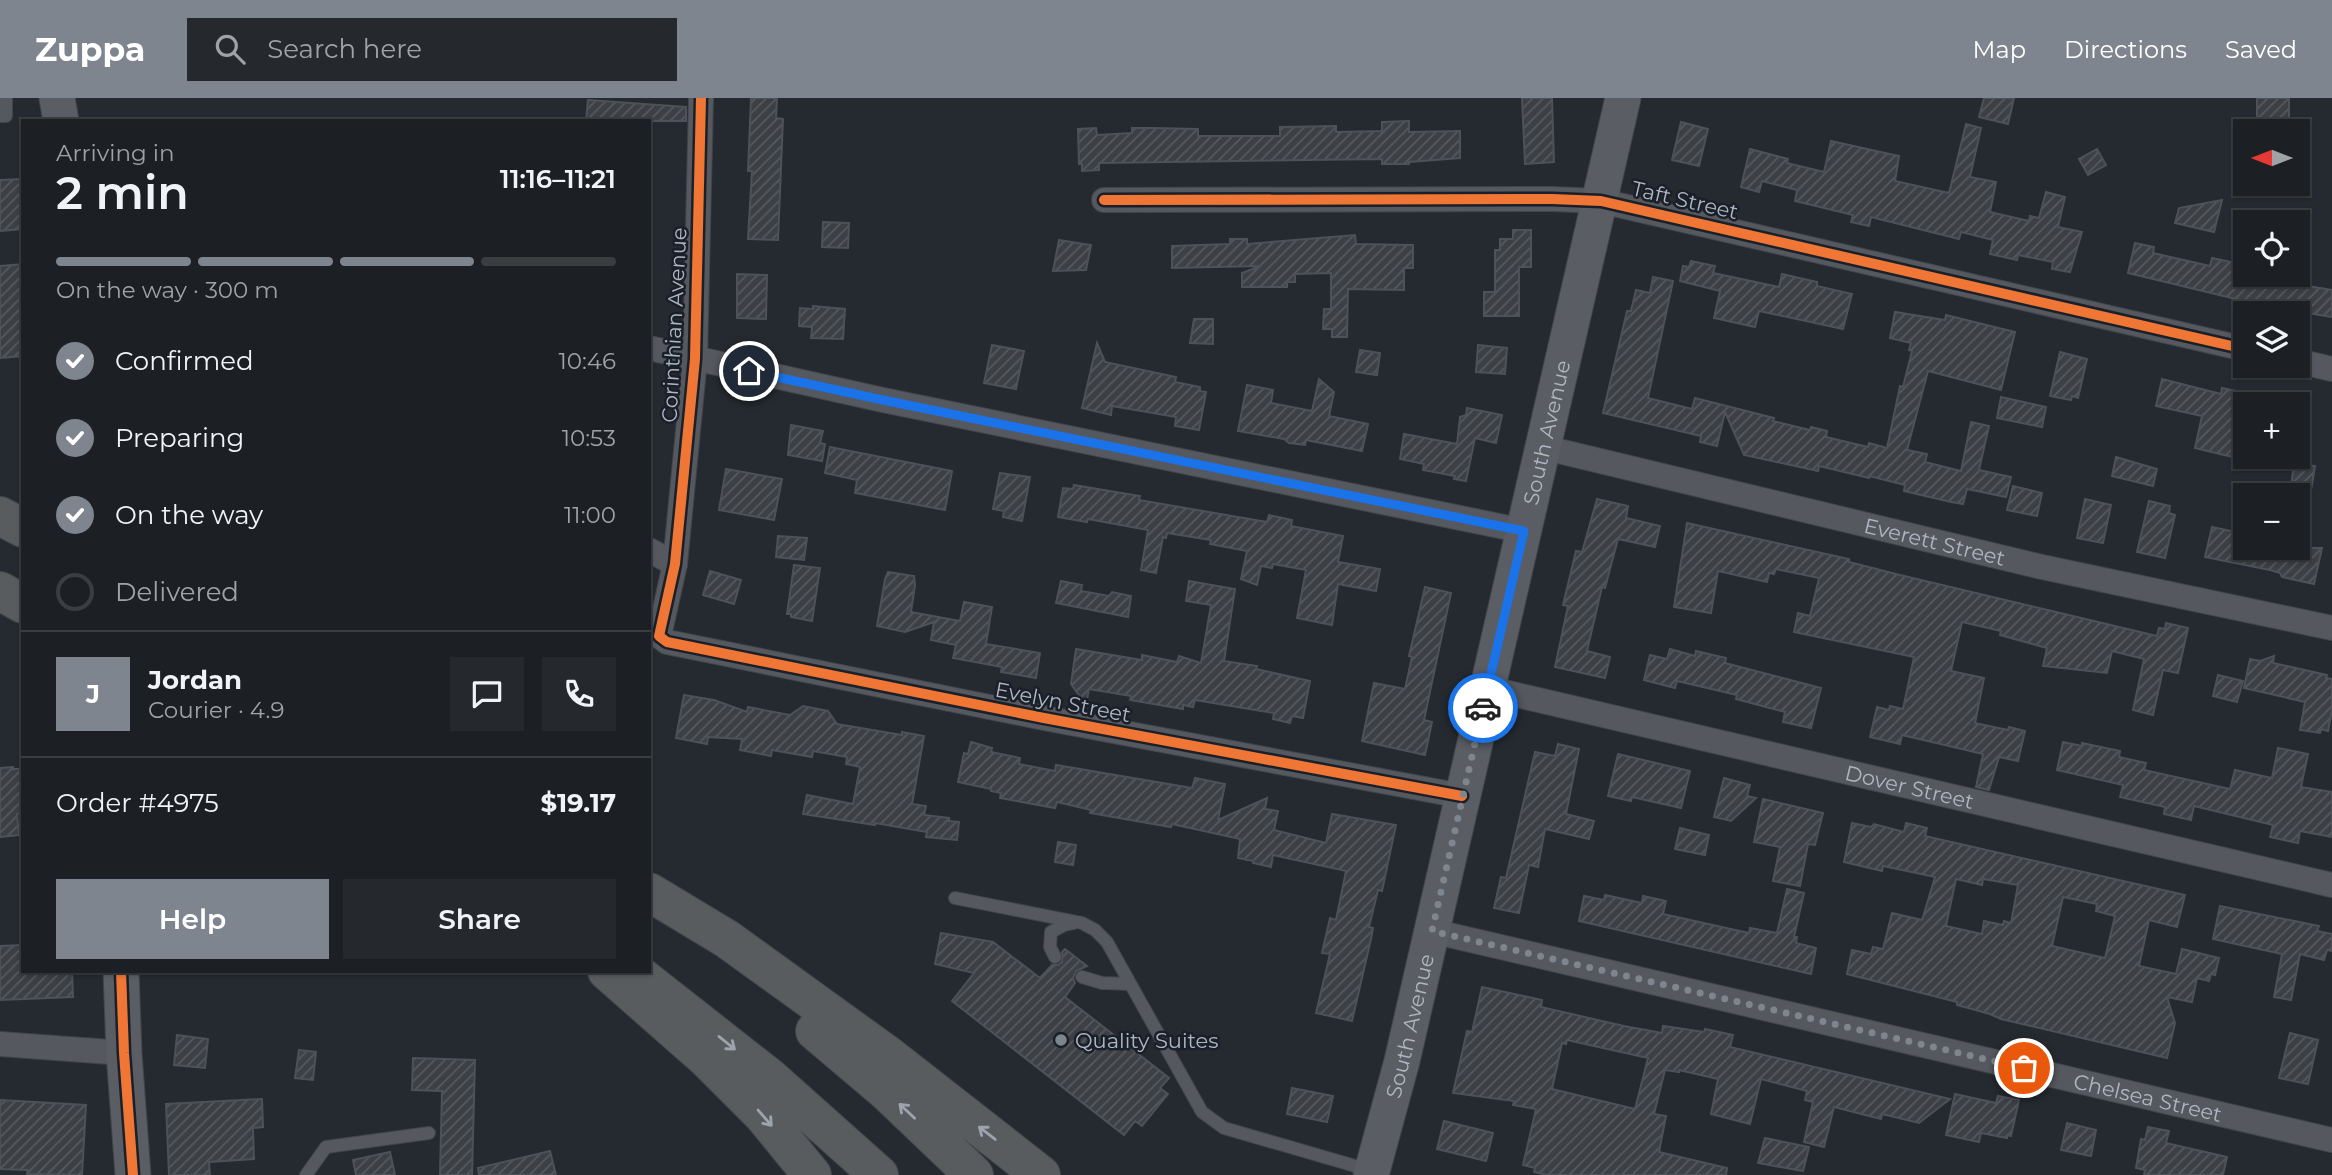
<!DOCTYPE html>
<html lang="en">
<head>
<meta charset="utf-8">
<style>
  body { margin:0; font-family:Montserrat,sans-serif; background:#25282c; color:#f1f3f6; height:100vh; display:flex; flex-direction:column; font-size:26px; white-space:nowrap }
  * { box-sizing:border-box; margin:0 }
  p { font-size:23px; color:#a0a3a6 }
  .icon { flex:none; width:38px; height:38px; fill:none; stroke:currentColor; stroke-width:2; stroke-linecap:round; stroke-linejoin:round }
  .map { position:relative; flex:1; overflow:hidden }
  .drawer { position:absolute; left:21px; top:21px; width:630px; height:854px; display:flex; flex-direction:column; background:#1c2024; border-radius:0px; box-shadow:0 2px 5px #0004,0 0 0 2px #3a3e41 }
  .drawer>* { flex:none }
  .needle { width:46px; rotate:270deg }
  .controls { position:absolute; left:2233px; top:21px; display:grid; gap:14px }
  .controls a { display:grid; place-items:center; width:77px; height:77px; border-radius:0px; background:#1c2024; box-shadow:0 2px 5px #0004,0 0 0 2px #3a3e41; font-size:35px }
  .pin { position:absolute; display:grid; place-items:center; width:60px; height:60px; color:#fff; margin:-30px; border:4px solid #fff; border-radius:50%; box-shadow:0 2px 7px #0007 }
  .courier { position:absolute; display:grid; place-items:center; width:70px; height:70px; margin:-35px; border:5px solid #1a73e8; border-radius:50%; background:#fff; color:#222; box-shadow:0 2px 9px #0007 }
  .headline em { font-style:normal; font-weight:600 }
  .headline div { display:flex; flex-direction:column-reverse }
  .headline { display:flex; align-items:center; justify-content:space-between; height:119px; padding:0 35px }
  h1 { font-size:46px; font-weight:600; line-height:52px }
  .bar { display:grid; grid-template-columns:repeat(4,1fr); gap:10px 7px; align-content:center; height:84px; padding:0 35px }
  .bar i { height:9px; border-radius:5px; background:#3a3e41 }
  .bar .active { background:#7f858f }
  .bar p { grid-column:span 4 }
  .line { display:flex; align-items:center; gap:18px; padding:0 35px; border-top:2px solid #3a3e41 }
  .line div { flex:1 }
  .round { display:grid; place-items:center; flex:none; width:74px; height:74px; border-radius:0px; background:#25282c }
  ol { padding:0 35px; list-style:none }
  li { display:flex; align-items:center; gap:21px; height:77px }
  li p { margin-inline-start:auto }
  li .icon { padding:7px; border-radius:50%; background:#7f858f; color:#fff; stroke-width:4 }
  li:last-child { color:#a0a3a6 }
  li i { width:38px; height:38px; border:4px solid #3a3e41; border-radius:50% }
  .cta { display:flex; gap:14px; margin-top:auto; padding:14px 35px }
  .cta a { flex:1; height:80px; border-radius:0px; background:#7f858f; color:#fff; font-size:28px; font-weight:600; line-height:80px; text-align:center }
  .cta a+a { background:#25282c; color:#f1f3f6 }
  header { display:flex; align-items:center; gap:42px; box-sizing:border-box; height:98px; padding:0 35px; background:#7f858f; color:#fff }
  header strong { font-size:33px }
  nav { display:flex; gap:38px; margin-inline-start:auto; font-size:24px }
  .search { width:490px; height:63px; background:#25282c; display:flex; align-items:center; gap:18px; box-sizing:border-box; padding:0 24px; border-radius:0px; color:#a0a3a6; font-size:26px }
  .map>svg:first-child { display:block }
  .building { fill:url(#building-hatch); stroke:#4d5158; stroke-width:2; fill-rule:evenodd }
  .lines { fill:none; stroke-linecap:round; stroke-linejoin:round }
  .lane-casing { stroke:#414449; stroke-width:14 }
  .street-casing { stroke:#414449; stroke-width:26 }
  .secondary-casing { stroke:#414449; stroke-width:37 }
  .highway-casing { stroke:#42464b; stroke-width:40 }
  .lane { stroke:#55585f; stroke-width:12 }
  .street { stroke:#55585f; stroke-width:24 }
  .secondary { stroke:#5a5d63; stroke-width:35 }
  .highway { stroke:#595c5f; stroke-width:38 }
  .cycleway-casing { stroke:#1a2029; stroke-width:15 }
  .cycleway { stroke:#f07635; stroke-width:10 }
  .oneway { stroke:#9ea4ae }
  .done { stroke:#7f858f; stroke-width:7; stroke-dasharray:0 12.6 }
  .route { stroke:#1a73e8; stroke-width:9 }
  .poi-dot { fill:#7f858f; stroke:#1a2029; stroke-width:2.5 }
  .labels { text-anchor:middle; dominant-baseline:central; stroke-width:5; stroke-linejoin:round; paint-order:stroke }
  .street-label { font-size:21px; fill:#afb6c2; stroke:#1a2029 }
  .poi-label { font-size:21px; fill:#afb6c2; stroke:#1a2029; text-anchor:start }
</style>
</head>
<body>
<header>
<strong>Zuppa</strong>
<div class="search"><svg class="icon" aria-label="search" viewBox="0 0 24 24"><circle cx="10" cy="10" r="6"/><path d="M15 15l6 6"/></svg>Search here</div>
<nav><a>Map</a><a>Directions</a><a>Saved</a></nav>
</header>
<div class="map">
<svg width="2332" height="1077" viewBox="0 0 2332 1077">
  <defs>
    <pattern id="building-hatch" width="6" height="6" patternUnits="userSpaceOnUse" patternTransform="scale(1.75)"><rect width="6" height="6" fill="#3c4045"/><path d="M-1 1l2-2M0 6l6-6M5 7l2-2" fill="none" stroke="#56595e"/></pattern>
  </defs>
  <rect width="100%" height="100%" fill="#252a30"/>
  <path class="building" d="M751 0H777L776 20 783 21 778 142 748 141 752 73H748Z
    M1522 0H1552L1554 64 1525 66Z
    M1984 0H2014L2008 26 1979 19Z
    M2257 0H2289V23L2257 24Z
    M588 2 686 9V23H586Z
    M1409 23V34L1460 33V60L1409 64V66H1382V61L1099 65V72L1082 73V66H1079L1078 31 1096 30 1097 37 1132 35V30H1154L1198 31V38H1280V29L1336 28V34L1382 33V24Z
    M1681 24 1708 31 1699 68 1672 62Z
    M1966 26 1981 30 1970 79 1996 84 1990 114 2029 123 2030 118 2039 120 2046 94 2065 99 2058 129 2082 134 2070 174 2052 171 2053 164 2018 157 2017 162 1990 156 1993 142 1961 134 1959 141 1871 119 1869 128 1851 124 1853 117 1795 103 1797 92 1762 83 1759 94 1741 89 1750 51 1788 61 1787 65 1824 74 1831 43 1899 58 1895 83 1949 95Z
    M2097 51 2106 67 2088 77 2079 61Z
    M23 81V131L0 133V82Z
    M2222 102 2214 134 2175 125 2179 110Z
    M823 124 849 125 848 150 822 149Z
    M1513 132H1531V169H1519V218H1484V194H1495V152H1500V141H1513Z
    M1355 137 1356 146 1413 147V170H1404V192L1348 191 1347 239H1332V231H1323L1324 211H1331V175L1295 176V184H1287V189H1242V175L1261 168 1172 170V148L1230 146V141H1247V146Z
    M1059 142 1091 147 1086 172 1053 173Z
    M2135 145 2154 149 2153 155 2210 168 2212 160 2245 167V177H2280L2279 183 2332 192V219L2265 208 2128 175Z
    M1691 163 1715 168 1713 175 1779 189 1782 176 1817 184V188L1852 196 1843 231 1759 213 1755 229 1714 220 1720 193 1680 183 1683 168 1689 169Z
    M23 166V258L0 260V168Z
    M737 176 767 177 766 221 737 220Z
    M1653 179 1673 183 1648 300 1692 311 1695 300 1774 320 1773 323 1810 332 1811 329 1827 333 1826 339 1868 349 1869 345 1887 350 1900 288 1903 289 1912 253 1909 252 1911 245 1890 240 1895 214 1945 222 1946 217 2015 234 2001 292 1928 273 1907 352 1927 356 1925 364 1961 373 1971 324 1989 328 1979 372 2011 379 2006 399 1967 391 1963 406 1951 404 1904 393 1905 387 1869 378V380L1819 368 1818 373 1744 357 1725 314 1717 348 1700 344 1701 338 1603 315 1627 213H1631L1636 192 1650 195Z
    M813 208 845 211 843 241 811 240 812 229 799 228 800 210 813 211Z
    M1194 221H1213V246L1190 245Z
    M1097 245 1105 264 1176 279 1175 284 1200 289V293L1206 294 1199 332 1175 328 1176 319 1112 308 1111 317 1082 310Z
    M992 247 1024 253 1016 291 984 285Z
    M1478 247 1507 250 1505 276 1476 274Z
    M1360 252 1380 255 1377 277 1356 274Z
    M2060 254 2087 261 2078 300 2072 298 2071 302 2050 298Z
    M1319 281 1334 294 1329 318 1368 326 1362 353 1306 342 1305 347 1289 345 1284 341 1238 333 1247 287 1273 292 1271 305 1312 313Z
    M2162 281 2221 296 2222 290 2245 295V362L2195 350 2202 318 2156 308Z
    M2001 299 2046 309 2042 329 1997 320Z
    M1467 310 1502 317 1496 345 1475 340 1466 383 1454 381 1455 378 1423 372 1424 366 1400 361 1404 336 1457 346 1460 319 1466 317Z
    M791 327 823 333 820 345 825 346 822 363 788 357Z
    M830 349 952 373 945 412 855 395 857 382 825 375Z
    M2116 359 2157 371 2153 388 2112 378Z
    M2294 365 2315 368 2311 392 2291 389Z
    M726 371 782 381 774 422 719 412Z
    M1000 375 1030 379 1022 423 1003 419 1004 413 993 411Z
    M1074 387 1140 398 1139 402 1267 424 1269 417 1292 422 1291 428 1343 438 1338 464 1380 471 1376 493 1338 486 1332 527 1297 520 1306 472 1273 466 1272 470 1261 468 1257 487 1241 481 1247 453 1210 446 1211 442 1167 435 1166 440 1163 439 1156 475 1141 472 1148 432 1088 421 1087 424 1058 419 1063 390 1073 391Z
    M2013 388 2042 395 2037 418 2007 412Z
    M1597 401 1628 408 1626 420 1660 428 1655 449 1618 441 1605 490 1602 489 1587 553 1610 559 1605 580 1555 569 1568 508 1563 507 1576 453 1582 454Z
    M2085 401 2111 407 2103 445 2077 440Z
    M2149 403 2170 408 2169 415 2175 417 2165 460 2137 454Z
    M1687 425 1849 461V464L1900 477 2157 538 2159 530 2165 531 2166 525 2188 530 2178 575 2163 572 2153 617 2133 612 2144 561 2112 553 2107 575 2043 568 2047 550 2000 537 2001 533 1962 524 1951 573 1984 580 1975 625 2008 632 2009 629 2025 633 2018 663 1999 659 1989 692 1976 689 1983 656 1902 637 1900 646 1870 639 1877 609 1889 612 1890 608 1903 611 1914 559 1794 534 1798 515 1810 518 1819 480 1776 471 1774 476 1769 475 1767 484 1718 473 1711 515 1674 509Z
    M2212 429 2245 436V450H2322L2314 486 2282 479 2280 475 2270 472 2205 459Z
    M778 438 807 440 804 462 776 459Z
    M794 467 820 470 812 523 791 519V516H787Z
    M710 473 741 482 734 506 703 497Z
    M888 474 914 478 915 487 911 514 960 523 964 504 992 509 986 546 1040 555 1036 580 1001 574 1002 569 953 560 956 547 931 542 934 524 905 534 877 528 885 481Z
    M1061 483 1082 487 1081 493 1109 498 1112 494 1131 498 1128 519 1056 505Z
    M1189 483 1235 491 1224 563 1257 568 1256 571 1310 583 1303 620 1292 618 1290 625 1273 621 1274 615 1195 602 1193 609 1183 607V611L1130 602 1131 598 1089 591 1086 607 1071 586 1076 551 1142 562V557L1177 564 1179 558 1201 565 1211 507 1186 503Z
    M1425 489 1451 495 1424 622 1432 624 1425 657 1362 643 1374 585 1405 591 1412 559 1409 558Z
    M1670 551 1695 558 1696 553 1726 560 1725 565 1821 590 1811 630 1783 624 1785 614 1736 601 1737 597 1677 583 1675 590 1644 582 1650 557 1667 561Z
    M2274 558 2273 565 2327 577 2326 580 2332 581V612L2328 633 2321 631 2320 635 2300 632 2305 604 2244 590 2250 561 2260 563Z
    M2218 577 2243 583 2237 604 2213 598Z
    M684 597 714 602 747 614 748 609 790 617 803 608 828 613 837 626 902 637V634L924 638 912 706 926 708 924 717 949 720V723L959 724 957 742 926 739 927 734 875 725V727L803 716 807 697 853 706 860 669 846 666 847 659 813 653 812 659 772 652 771 658 740 652 742 641 708 639 707 646 676 640Z
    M971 644 992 650 991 654 1020 660 1019 666 1055 673 1056 667 1192 690 1195 680 1225 686 1218 722 1267 700 1265 711 1278 713 1274 732 1326 745 1332 716 1396 727 1382 793 1378 792 1369 829 1373 830 1371 841 1352 923 1316 915 1330 856 1322 855 1330 820 1336 822 1346 773 1273 757 1271 769 1253 765V763L1238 760 1240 741 1172 726 1171 729 1090 715 1091 712 1057 704 1055 710 1000 700 1001 695 991 693V691L958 684 964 655 968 656Z
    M2063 644 2082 648V645L2120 653 2119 659 2146 665 2144 672 2230 691 2235 672 2272 680 2278 650 2308 656 2301 689 2332 694V739L2300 733 2298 745 2270 739 2273 727 2194 708 2191 722 2164 716 2165 709 2120 699 2123 687 2057 672Z
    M1558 646 1579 651 1566 716 1594 723 1589 741 1545 731 1538 769 1529 767 1519 815 1494 810 1501 779 1506 780 1535 654 1555 658Z
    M1618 656 1690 673 1681 710 1632 699 1631 703 1608 698Z
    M13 669V671H23V716H17L19 737 0 739V670Z
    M1724 680 1750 687 1747 698 1756 700 1731 723 1714 719Z
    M1763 701 1823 715 1815 747 1808 746 1800 788 1773 783 1780 749 1754 744Z
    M1852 725 1871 729 1874 726 1904 734 1906 725 1927 730 1925 738 2185 797 2177 829 2149 822 2139 868 2176 876 2182 851 2219 860 2215 877 2211 876 2209 883 2197 880 2192 904 2167 899 2175 925 2167 960 2001 921 1990 916 1957 907V904L1847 876 1852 852 1871 856 1873 849 1883 851 1892 815 1922 822 1935 779 1883 768 1882 773 1844 764ZM1956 781 1982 787 1983 781 2018 787 2011 825 2004 823 2003 827 1984 823 1982 836 1946 828ZM2063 799 2097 806 2096 813 2115 818 2105 860 2052 848Z
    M1680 730 1709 737 1705 757 1675 751Z
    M1058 744 1076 747 1073 767 1055 764Z
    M1787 791 1804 795 1794 839H1797L1796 845 1816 850 1811 876 1579 823 1584 798 1604 802 1605 797 1642 805 1643 798 1666 803 1663 816 1749 835 1750 830 1777 835Z
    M2220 808 2319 828 2317 833 2332 836V853L2327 852 2324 862 2300 856 2291 902 2274 899 2282 856 2213 841Z
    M941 835 993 844 1040 880 1052 867H1058L1062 864V854L1065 851 1087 868 1076 873 1073 880 1075 885 1065 899 1169 980 1160 990 1168 996 1142 1028 1135 1023 1124 1037 952 903 974 875 935 866Z
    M23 847V873H72L73 899 0 902V848Z
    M1482 889 1542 902 1541 909 1624 928 1662 935 1663 928 1704 934 1705 931 1733 937 1730 949 1950 1001 1919 1025 1882 1016 1881 1021 1834 1009 1824 1049 1804 1044 1813 1004 1805 1002 1807 993 1761 981 1750 1026 1711 1016 1718 981 1679 972V974L1665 972 1654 1016 1666 1018 1659 1054 1727 1070 1726 1077H1547L1534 1074 1535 1070 1523 1067 1536 1011 1513 1007 1514 1003 1453 995 1467 933 1472 934ZM1567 942 1648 960 1635 1011 1552 991 1562 945 1566 946Z
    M2290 935 2318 942 2308 986 2279 980Z
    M177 937 208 941 205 970 174 967Z
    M299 952 316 954 313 982 295 980Z
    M413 960 475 962 472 1077H440L442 993 412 992Z
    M1292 990 1333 998 1327 1024 1287 1016Z
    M1955 996 1996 1005 1998 998 2019 1002 2011 1038 2007 1037V1040L1981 1035 1979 1044 1946 1037Z
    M262 1001 263 1029 253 1030 254 1061 209 1064 210 1077H169L166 1006Z
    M0 1002 86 1007 82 1077 27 1076 28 1072 0 1071Z
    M1444 1023 1493 1035 1486 1063 1437 1051Z
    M2067 1025 2096 1032 2091 1058 2061 1052Z
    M2148 1029 2169 1033 2166 1045 2227 1059 2223 1077H2144L2145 1072 2136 1070 2141 1041 2145 1042Z
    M1765 1040 1809 1049 1803 1073 1758 1065Z
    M550 1053 556 1077H479L478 1070Z
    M390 1054 395 1077H356L353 1062Z"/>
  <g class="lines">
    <g class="lane-casing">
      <path id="lane" d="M0 18H6V0
        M955 800 1082 825 1095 832 1107 844 1202 1014 1224 1030 1369 1072
        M1055 859 1050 849 1051 834 1064 827 1074 825
        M1082 879 1102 885 1130 886
        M306 1077 326 1049 429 1035"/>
    </g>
    <g class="street-casing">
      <g id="street">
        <path d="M701 0 695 261 675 466 659 538 667 544 1044 620 1462 698"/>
        <path d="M1104 102 1552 101 1601 103 2245 251"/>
        <path d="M649 250 883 302 1524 433"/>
        <path d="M2298 263 2332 271"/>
        <path id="s1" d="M1542 349 2042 469 2332 530"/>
        <path d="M649 452 675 466"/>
        <path id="s2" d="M1487 590 2332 787"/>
        <path id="s3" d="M1432 833 2332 1042"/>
        <path d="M0 946 124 955"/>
      </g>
    </g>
    <g class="secondary-casing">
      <g id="secondary">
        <path d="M57 0 61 23"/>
        <path d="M121 873 124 955 133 1077"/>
        <path id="s4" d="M1371 1077 1402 963 1623 0"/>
      </g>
    </g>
    <g class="highway-casing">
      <path id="highway" d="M0 418 23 430
        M0 493 23 506
        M649 794 727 841 889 958 1041 1077
        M607 873 707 961 763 1017 812 1077
        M634 873 769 979 879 1077
        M815 933 887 994 974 1077"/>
    </g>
    <use href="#lane" class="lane"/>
    <use href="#street" class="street"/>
    <use href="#secondary" class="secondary"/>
    <use href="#highway" class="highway"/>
    <g class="cycleway-casing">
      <path id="cycleway" d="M701 0 695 261 675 466 659 538 667 544 1044 620 1462 698
        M1104 102 1552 101 1601 103 2245 251
        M121 873 124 955 133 1077"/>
    </g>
    <use href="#cycleway" class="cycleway"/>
  </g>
  <defs><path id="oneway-shaft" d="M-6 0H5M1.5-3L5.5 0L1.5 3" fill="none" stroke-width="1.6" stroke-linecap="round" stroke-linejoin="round" transform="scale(1.75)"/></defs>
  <g class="oneway">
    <use href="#oneway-shaft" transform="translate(727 945) rotate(39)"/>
    <use href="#oneway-shaft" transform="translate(907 1013) rotate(-137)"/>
    <use href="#oneway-shaft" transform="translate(765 1020) rotate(49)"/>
    <use href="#oneway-shaft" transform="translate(987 1035) rotate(-142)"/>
  </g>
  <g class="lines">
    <path class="done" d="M1483 610 1432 833 2024 970"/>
    <path class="route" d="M749 273 883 302 1524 433 1483 610"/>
  </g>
  <circle class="poi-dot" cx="1061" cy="942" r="7"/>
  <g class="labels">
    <g class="street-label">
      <text transform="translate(1685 102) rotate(13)">Taft Street</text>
      <text transform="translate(674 227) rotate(-87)">Corinthian Avenue</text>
      <text stroke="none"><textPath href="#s4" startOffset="763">South Avenue</textPath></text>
      <text stroke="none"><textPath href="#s1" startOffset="404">Everett Street</textPath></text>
      <text transform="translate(1063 604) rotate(11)">Evelyn Street</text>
      <text stroke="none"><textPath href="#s2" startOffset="434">Dover Street</textPath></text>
      <text stroke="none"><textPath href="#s4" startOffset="154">South Avenue</textPath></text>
      <text stroke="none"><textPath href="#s3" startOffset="735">Chelsea Street</textPath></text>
    </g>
    <g class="poi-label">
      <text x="1075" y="942">Quality Suites</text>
    </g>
  </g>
</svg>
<div class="controls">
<a><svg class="needle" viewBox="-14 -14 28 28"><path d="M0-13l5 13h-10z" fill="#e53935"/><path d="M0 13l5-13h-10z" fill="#a0a3a6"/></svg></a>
<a><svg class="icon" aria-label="locate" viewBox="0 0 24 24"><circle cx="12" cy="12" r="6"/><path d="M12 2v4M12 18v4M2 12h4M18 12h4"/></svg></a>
<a><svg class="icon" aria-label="layers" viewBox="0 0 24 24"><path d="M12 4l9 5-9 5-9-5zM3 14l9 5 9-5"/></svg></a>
<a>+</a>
<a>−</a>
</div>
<div class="pin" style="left:2024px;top:970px;background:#ea580c"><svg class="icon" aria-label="bag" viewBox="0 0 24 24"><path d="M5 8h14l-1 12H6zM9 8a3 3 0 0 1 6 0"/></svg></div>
<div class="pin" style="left:749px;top:273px;background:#1f2937"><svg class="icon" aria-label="home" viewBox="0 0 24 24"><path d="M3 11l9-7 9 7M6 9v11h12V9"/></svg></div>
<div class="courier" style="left:1483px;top:610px"><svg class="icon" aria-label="car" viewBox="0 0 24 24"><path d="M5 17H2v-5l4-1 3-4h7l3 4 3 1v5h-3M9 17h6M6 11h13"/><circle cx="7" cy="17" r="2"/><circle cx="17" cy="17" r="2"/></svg></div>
<section class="drawer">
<div class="headline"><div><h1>2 min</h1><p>Arriving in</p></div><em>11:16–11:21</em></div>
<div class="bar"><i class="active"></i><i class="active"></i><i class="active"></i><i></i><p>On the way · 300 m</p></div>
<ol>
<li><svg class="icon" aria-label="check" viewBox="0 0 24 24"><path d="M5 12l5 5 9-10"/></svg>Confirmed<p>10:46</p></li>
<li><svg class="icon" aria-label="check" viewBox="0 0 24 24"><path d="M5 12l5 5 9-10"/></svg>Preparing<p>10:53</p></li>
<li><svg class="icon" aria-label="check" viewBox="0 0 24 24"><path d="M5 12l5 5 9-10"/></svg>On the way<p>11:00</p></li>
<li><i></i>Delivered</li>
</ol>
<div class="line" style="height:126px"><b class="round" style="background:#7f858f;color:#fff">J</b><div><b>Jordan</b><p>Courier · 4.9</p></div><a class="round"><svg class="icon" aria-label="chat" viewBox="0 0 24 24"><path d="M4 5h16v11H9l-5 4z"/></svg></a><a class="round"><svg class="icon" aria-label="phone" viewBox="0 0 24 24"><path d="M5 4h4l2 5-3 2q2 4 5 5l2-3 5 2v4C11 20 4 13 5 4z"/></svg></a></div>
<div class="line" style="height:91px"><div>Order #4975</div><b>$19.17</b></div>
<div class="cta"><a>Help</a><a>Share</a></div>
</section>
</div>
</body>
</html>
